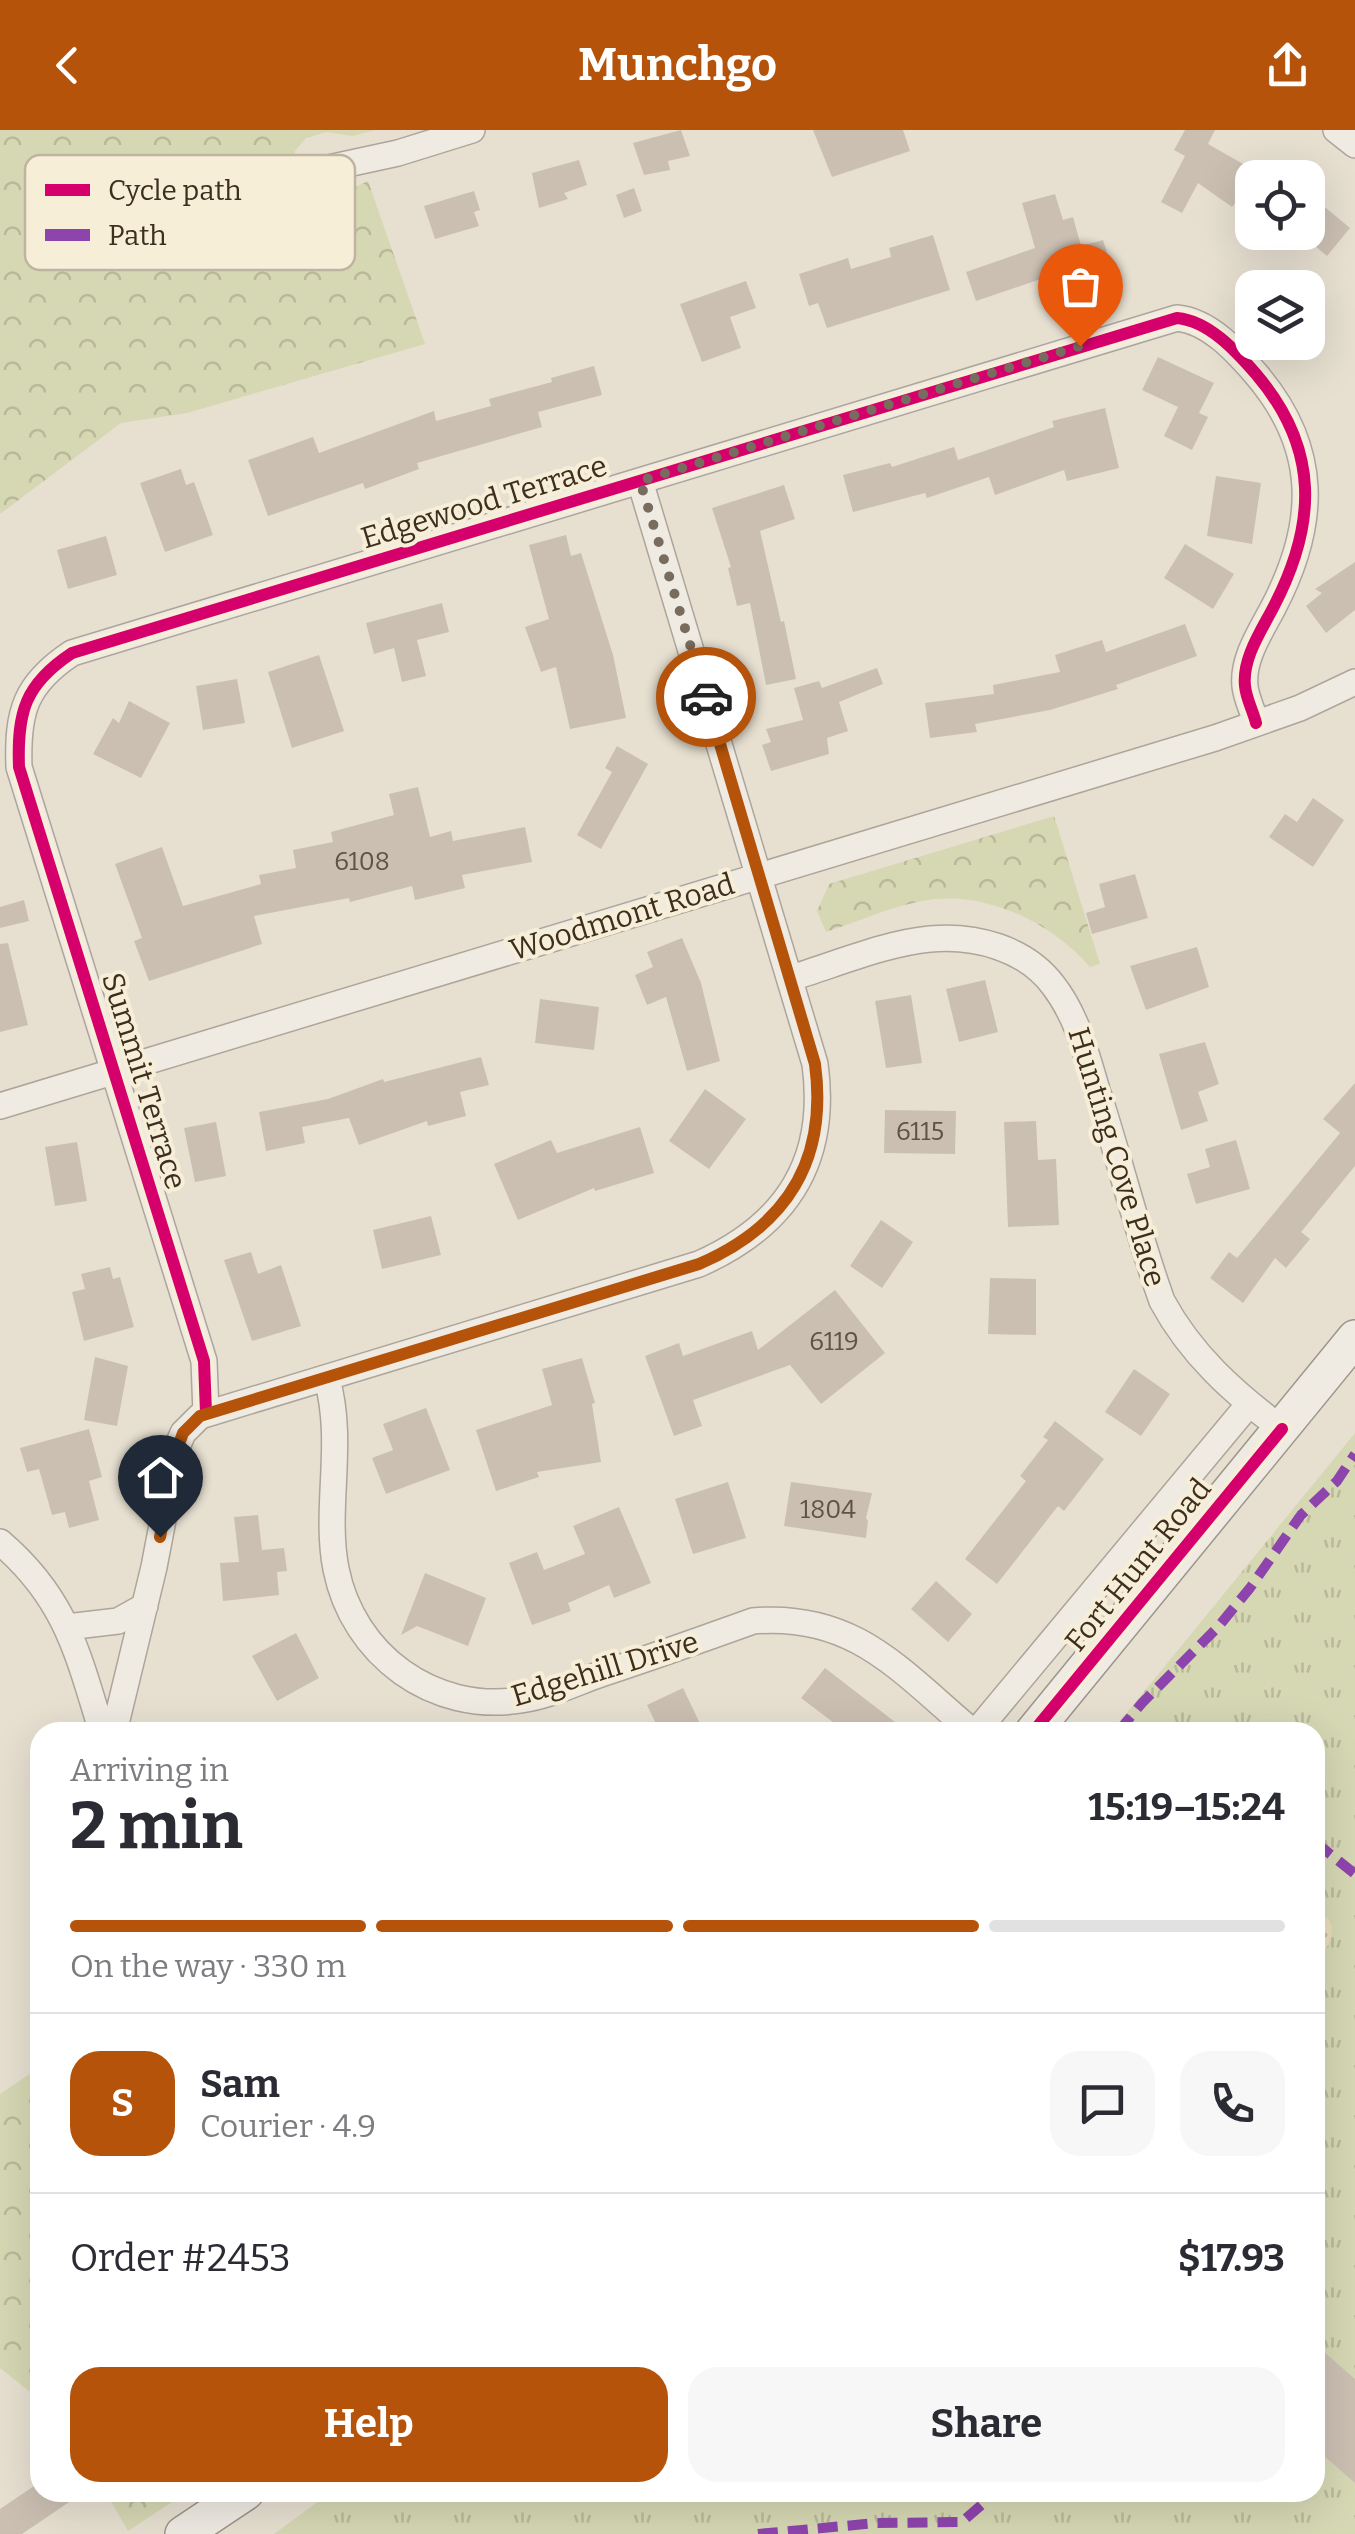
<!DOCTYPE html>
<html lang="en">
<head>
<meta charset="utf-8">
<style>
  body { margin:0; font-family:Bitter,serif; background:#f7f7f7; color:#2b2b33; height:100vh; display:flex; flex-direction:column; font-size:38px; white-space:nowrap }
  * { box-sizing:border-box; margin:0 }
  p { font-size:32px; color:#7c7c81 }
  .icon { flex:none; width:55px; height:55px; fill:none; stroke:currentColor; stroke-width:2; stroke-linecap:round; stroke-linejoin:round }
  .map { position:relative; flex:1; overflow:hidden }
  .panel { position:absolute; left:30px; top:1592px; width:1295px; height:780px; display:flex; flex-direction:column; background:#fff; border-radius:30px; box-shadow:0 10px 40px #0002 }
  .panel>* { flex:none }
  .fabs { position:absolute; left:1235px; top:30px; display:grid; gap:20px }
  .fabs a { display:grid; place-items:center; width:90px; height:90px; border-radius:20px; background:#fff; box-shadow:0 10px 40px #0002; font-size:50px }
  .pin { position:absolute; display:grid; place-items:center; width:85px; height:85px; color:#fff; margin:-102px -42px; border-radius:50% 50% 50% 0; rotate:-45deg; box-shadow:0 0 10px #0007 }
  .pin .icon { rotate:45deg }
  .courier { position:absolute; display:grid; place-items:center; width:100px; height:100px; margin:-50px; border:8px solid #b45309; border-radius:50%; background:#fff; color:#222; box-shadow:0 2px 12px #0007 }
  .headline em { font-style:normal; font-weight:700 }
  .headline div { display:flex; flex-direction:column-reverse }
  .headline { display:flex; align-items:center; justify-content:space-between; height:170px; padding:0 40px }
  h1 { font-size:65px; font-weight:700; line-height:75px }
  .bar { display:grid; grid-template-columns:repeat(4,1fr); gap:15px 10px; align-content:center; height:120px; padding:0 40px }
  .bar i { height:12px; border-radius:8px; background:#e1e1e2 }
  .bar .selected { background:#b45309 }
  .bar p { grid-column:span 4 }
  .line { display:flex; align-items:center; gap:25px; padding:0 40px; border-top:2px solid #e1e1e2 }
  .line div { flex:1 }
  .round { display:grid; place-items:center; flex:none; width:105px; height:105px; border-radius:30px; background:#f7f7f7 }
  .button { display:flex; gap:20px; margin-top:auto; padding:20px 40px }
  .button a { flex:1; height:115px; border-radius:30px; background:#b45309; color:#fff; font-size:40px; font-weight:700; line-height:115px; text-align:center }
  .button a+a { background:#f7f7f7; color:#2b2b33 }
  header { display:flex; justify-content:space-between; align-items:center; height:130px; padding:0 40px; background:#b45309; color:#fff; font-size:45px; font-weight:700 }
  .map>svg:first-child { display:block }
  .grass { fill:url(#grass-tufts) }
  .forest { fill:url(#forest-crowns) }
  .sand { fill:url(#sand-dots) }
  .building { fill:#cbbfb2 }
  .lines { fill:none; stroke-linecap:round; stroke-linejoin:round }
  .minor-casing { stroke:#ada599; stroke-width:28 }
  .secondary-casing { stroke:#9c958a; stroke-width:38 }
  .minor { stroke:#efebe3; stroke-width:25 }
  .secondary { stroke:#efebe3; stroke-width:35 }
  .quiet { stroke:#8e44ad; stroke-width:10; stroke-dasharray:20 10; stroke-linecap:butt }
  .cycleway-casing { stroke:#f7eed8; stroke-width:19 }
  .cycleway { stroke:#d6006c; stroke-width:12 }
  .done { stroke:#786c5e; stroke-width:10; stroke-dasharray:0 18 }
  .route { stroke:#b45309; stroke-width:12 }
  .labels { text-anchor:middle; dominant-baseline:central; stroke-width:8; stroke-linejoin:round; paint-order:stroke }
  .number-label { font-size:25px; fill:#605244 }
  .street-label { font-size:30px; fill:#3d2e20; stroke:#f7eed8 }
  .key { fill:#f7eed8; stroke:#bfb4a1; stroke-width:2.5 }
  .key-label { font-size:28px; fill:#3d2e20 }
</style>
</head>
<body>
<header><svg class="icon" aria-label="back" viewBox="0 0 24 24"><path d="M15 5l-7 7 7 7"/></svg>Munchgo<svg class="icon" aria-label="share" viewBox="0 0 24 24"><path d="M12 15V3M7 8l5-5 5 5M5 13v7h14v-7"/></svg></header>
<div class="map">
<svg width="1355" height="2404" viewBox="0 0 1355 2404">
  <defs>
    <pattern id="grass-tufts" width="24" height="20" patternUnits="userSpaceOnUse" patternTransform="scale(2.5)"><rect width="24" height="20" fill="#d6d7b3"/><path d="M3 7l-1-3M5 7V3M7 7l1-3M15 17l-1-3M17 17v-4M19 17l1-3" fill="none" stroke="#b9b99a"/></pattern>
    <pattern id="forest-crowns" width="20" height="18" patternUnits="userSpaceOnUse" patternTransform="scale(2.5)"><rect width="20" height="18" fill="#d6d7b3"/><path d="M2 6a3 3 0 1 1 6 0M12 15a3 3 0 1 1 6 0" fill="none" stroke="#b9b99a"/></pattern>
    <pattern id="sand-dots" width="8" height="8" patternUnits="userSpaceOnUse" patternTransform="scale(2.5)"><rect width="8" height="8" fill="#eadcb9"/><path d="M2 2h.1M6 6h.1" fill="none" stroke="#cabd9f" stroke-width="1.8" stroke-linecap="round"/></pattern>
  </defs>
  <rect width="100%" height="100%" fill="#e7e0d1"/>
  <path class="grass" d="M1355 1303V2404H274L331 2362H1315V1602H1111Z"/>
  <path class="forest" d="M0 0H376L352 6 326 2 306 8 295 21 293 37 295 45 316 65 341 64 368 51 425 214 187 283 121 293 0 384Z
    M1054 686 1100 834 1090 837C1051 792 983 759 922 771 890 777 857 792 826 802L817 781 829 754Z
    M40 1937V2270L0 2238V1964Z
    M106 2363H186L128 2401Z"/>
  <path class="sand" d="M1315 1783C1339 1787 1334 1811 1321 1825L1315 1826Z"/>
  <path class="building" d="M681 0 690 26 668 31 670 40 644 45 633 13Z
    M813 0H903L910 21 832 47Z
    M1185 0H1215L1208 14 1252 39V78L1239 68 1232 77 1198 53 1182 83 1161 72 1185 26 1174 20Z
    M579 30 587 55 564 63 568 69 539 78 532 43Z
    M634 58 642 81 624 88 616 65Z
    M474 61 480 80 474 82 479 96 435 109 424 76Z
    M1308 63 1350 98 1327 126 1308 110Z
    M1055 64 1063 90 1073 87 1081 116 1103 110 1112 138 1047 157 1044 148 976 171 966 142 1035 118 1022 73Z
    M933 105 950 160 827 198 818 173 809 176 799 144 848 128 851 139 891 127 889 118Z
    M746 151 756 178 730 187 741 218 702 232 680 174Z
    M1158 227 1214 253 1199 283 1208 287 1192 320 1164 306 1178 277 1142 260Z
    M594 236 602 265 538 282 542 297 417 333 419 339 365 359 363 353 268 386 248 330 313 307 319 323 434 281 436 291 491 276 489 269 552 252 551 248Z
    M1105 278 1119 338 1067 351 1064 340 995 365 989 347 927 368 925 363 853 382 843 345 890 333 892 337 954 317 958 330 1054 297 1052 291Z
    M181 339 186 355 194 352 213 405 165 422 140 353Z
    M1216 346 1261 353 1252 414 1207 406Z
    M784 355 795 389 760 401 781 492 784 491 796 549 766 555 750 473 737 476 728 438 731 437 712 378Z
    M566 405 571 426 581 423 613 525 626 588 570 599 556 537 541 542 525 497 549 489 529 415Z
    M106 406 117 445 68 459 57 420Z
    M1185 414 1234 444 1213 479 1164 448Z
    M1355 432V480L1326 503 1306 476 1322 463 1315 459Z
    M442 473 449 502 417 510 426 546 402 552 394 518 374 524 366 493Z
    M1185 494 1197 526 1116 555 1118 559 1050 580 975 594 977 602 930 608 925 573 994 564 993 555 1060 542 1055 525 1102 510 1106 522Z
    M319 525 344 601 292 618 268 542Z
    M877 538 883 554 839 572 848 601 827 608 829 624 771 641 762 615 771 612 766 599 803 590 794 558 819 551 822 558Z
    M237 549 245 593 203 600 196 556Z
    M129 571 170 593 141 648 93 624 113 588 119 593Z
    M617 616 648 634 601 719 577 705 612 642 605 638Z
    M418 657 430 707 451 701 453 711 525 697 532 732 462 745 465 758 415 770 412 756 350 772 349 768 254 786 262 814 149 851 134 811 142 808 115 734 162 717 183 776 261 754 259 745 296 738 293 720 333 712 331 702 394 685 389 664Z
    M1313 668 1344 690 1313 737 1269 707 1285 684 1297 692Z
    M1135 744 1148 788 1092 804 1086 783 1105 777 1099 754Z
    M24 770 29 791 0 798V777Z
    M682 808 701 853 720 931 687 941 666 867 647 875 635 845 653 837 647 822Z
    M8 813 28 895 0 902V814Z
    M1197 817 1209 857 1146 880 1130 836Z
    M985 850 998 902 959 912 946 859Z
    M911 865 922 933 886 938 875 871Z
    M540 869 599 877 594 920 535 913Z
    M1205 912 1219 954 1198 962 1208 991 1181 1000 1159 924Z
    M481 927 489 955 460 962 466 986 428 996 427 991 359 1015 349 988 302 997 305 1013 266 1021 259 982 328 969 383 949 384 952Z
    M1355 953V1036L1301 1102 1310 1109 1286 1138 1275 1128 1243 1173 1210 1148 1229 1122 1237 1128 1340 1003 1323 989Z
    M705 959 746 989 709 1039 669 1011Z
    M885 980 956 981 955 1024 884 1023Z
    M1036 991 1038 1030 1056 1029 1059 1095 1008 1097 1004 992Z
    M216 992 226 1046 195 1052 184 998Z
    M640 997 654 1043 595 1061 594 1058 518 1090 494 1034 551 1010 557 1023Z
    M1236 1010 1250 1059 1196 1074 1187 1044 1210 1037 1205 1019Z
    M77 1012 87 1071 55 1076 45 1017Z
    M431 1086 441 1125 382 1139 373 1100Z
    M881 1090 913 1112 882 1158 850 1136Z
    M251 1122 258 1144 281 1135 301 1196 252 1211 224 1130Z
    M110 1137 113 1149 120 1147 134 1197 84 1211 72 1162 85 1159 81 1144Z
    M990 1148 1036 1149V1205L988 1204Z
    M835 1160 885 1223 821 1274 790 1235 693 1270 702 1296 674 1306 645 1226 679 1213 683 1226 752 1201 758 1220Z
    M95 1227 128 1236 117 1296 84 1290Z
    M582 1228 595 1273 592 1274 601 1332 537 1342 539 1347 496 1361 476 1300 552 1275 542 1239Z
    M1134 1239 1170 1264 1141 1306 1105 1282Z
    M426 1278 450 1340 386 1364 372 1328 393 1320 383 1294Z
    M1055 1291 1104 1329 1064 1381 1058 1376 997 1454 965 1429 1026 1351 1020 1346 1048 1310 1043 1307Z
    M89 1299 102 1347 89 1351 99 1390 69 1398 65 1382 52 1385 39 1339 27 1342 20 1318Z
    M728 1352 746 1408 693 1424 675 1369Z
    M791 1352 872 1363 866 1388 868 1391 866 1408 784 1396Z
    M619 1377 651 1453 614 1468 609 1455 568 1473 571 1481 532 1495 509 1433 537 1422 544 1440 585 1424 573 1396Z
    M258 1385 262 1420 284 1418 287 1441 277 1442 279 1465 223 1471 220 1433 239 1432 234 1387Z
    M425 1443 486 1468 468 1516 417 1496 401 1505Z
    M936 1451 972 1484 948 1512 911 1479Z
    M296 1503 319 1548 277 1571 252 1526Z
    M825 1538 908 1602H846L801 1568Z
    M683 1558 704 1602H660L647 1575Z
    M1315 2214 1355 2249V2353L1315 2318Z
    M40 2352V2362H84L22 2404H0V2379Z"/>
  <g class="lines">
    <g class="minor-casing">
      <path id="minor" d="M1336 0 1355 15
        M324 39 398 23 472 0
        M791 848C834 835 886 813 930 809 975 805 1025 818 1053 855 1077 886 1086 923 1097 960 1120 1030 1137 1102 1162 1171 1191 1225 1234 1263 1282 1299
        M0 976 1215 608 1300 578 1355 552
        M327 1249C345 1314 324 1378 336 1439 353 1525 433 1584 521 1570 549 1566 575 1553 601 1544 652 1527 703 1509 753 1491 855 1482 901 1542 973 1602
        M206 1283 204 1231 19 637C17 582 25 554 72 523L1177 188C1209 191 1236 221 1256 244 1320 319 1317 394 1273 478 1261 501 1242 529 1245 556 1246 568 1253 581 1256 593
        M0 1412C66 1468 78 1524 102 1602
        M67 1497 118 1491 145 1476
        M114 1602 154 1437 177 1317 183 1303 200 1286 699 1134C787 1095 828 1030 815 934L640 351
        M976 1602 1249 1274"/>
    </g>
    <g class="secondary-casing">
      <path id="secondary" d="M1033 1602 1355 1208
        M183 2404 246 2362"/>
    </g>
    <use href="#minor" class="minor"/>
    <use href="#secondary" class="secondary"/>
    <path class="quiet" d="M1118 1602 1142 1573 1218 1497 1250 1458 1301 1385 1337 1351 1355 1324
      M1315 1712 1355 1744
      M758 2404 876 2393 962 2392 996 2362"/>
    <g class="cycleway-casing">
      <path id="cycleway" d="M206 1283 204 1231 19 637C17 582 25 554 72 523L1177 188C1209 191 1236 221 1256 244 1320 319 1317 394 1273 478 1261 501 1242 529 1245 556 1246 568 1253 581 1256 593
        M1033 1602 1282 1299"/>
    </g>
    <use href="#cycleway" class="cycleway"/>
  </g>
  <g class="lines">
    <path class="done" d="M706 567 640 351 1080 216"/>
    <path class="route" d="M160 1407 178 1317 183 1303 200 1286 699 1134C787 1096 828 1030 815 934L706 567"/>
  </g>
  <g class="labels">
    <g class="number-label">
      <text x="362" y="732">6108</text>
      <text x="920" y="1002">6115</text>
      <text x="834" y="1212">6119</text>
      <text x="828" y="1380">1804</text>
    </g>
    <g class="street-label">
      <text transform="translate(484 372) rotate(-17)">Edgewood Terrace</text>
      <text transform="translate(622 787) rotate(-17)">Woodmont Road</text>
      <text transform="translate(144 951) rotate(73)">Summit Terrace</text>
      <text transform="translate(1117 1027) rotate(73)">Hunting Cove Place</text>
      <text transform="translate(1138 1435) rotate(-51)">Fort Hunt Road</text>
      <text transform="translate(605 1539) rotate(-17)">Edgehill Drive</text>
    </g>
  </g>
  <rect x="25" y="25" width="330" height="115" rx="15" class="key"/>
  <rect x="45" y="54" width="45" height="12" fill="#d6006c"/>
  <rect x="45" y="99" width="45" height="12" fill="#8e44ad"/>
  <g class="key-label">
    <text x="108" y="70">Cycle path</text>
    <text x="108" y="115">Path</text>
  </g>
</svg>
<div class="fabs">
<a><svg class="icon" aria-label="locate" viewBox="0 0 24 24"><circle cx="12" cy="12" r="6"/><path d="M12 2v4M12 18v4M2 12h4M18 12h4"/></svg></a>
<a><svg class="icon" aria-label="layers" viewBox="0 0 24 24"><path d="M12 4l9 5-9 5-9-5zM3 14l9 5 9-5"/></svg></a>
</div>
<div class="pin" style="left:1080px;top:216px;background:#ea580c"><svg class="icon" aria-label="bag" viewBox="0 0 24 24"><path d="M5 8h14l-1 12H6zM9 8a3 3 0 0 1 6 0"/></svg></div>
<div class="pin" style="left:160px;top:1407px;background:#1f2937"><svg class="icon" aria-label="home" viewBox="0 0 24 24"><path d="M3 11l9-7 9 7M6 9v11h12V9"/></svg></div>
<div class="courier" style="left:706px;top:567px"><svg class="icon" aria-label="car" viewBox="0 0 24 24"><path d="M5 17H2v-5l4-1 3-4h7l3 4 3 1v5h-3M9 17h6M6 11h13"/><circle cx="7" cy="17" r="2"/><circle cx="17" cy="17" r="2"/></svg></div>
<section class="panel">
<div class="headline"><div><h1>2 min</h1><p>Arriving in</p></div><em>15:19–15:24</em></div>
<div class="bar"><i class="selected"></i><i class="selected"></i><i class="selected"></i><i></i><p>On the way · 330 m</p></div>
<div class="line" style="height:180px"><b class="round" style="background:#b45309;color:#fff">S</b><div><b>Sam</b><p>Courier · 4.9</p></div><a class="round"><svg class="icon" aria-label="chat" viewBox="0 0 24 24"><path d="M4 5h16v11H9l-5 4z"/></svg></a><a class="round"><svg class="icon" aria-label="phone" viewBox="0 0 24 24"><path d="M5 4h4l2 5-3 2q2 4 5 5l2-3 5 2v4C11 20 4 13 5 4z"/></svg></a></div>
<div class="line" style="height:130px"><div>Order #2453</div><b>$17.93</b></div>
<div class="button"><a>Help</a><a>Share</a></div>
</section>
</div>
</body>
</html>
